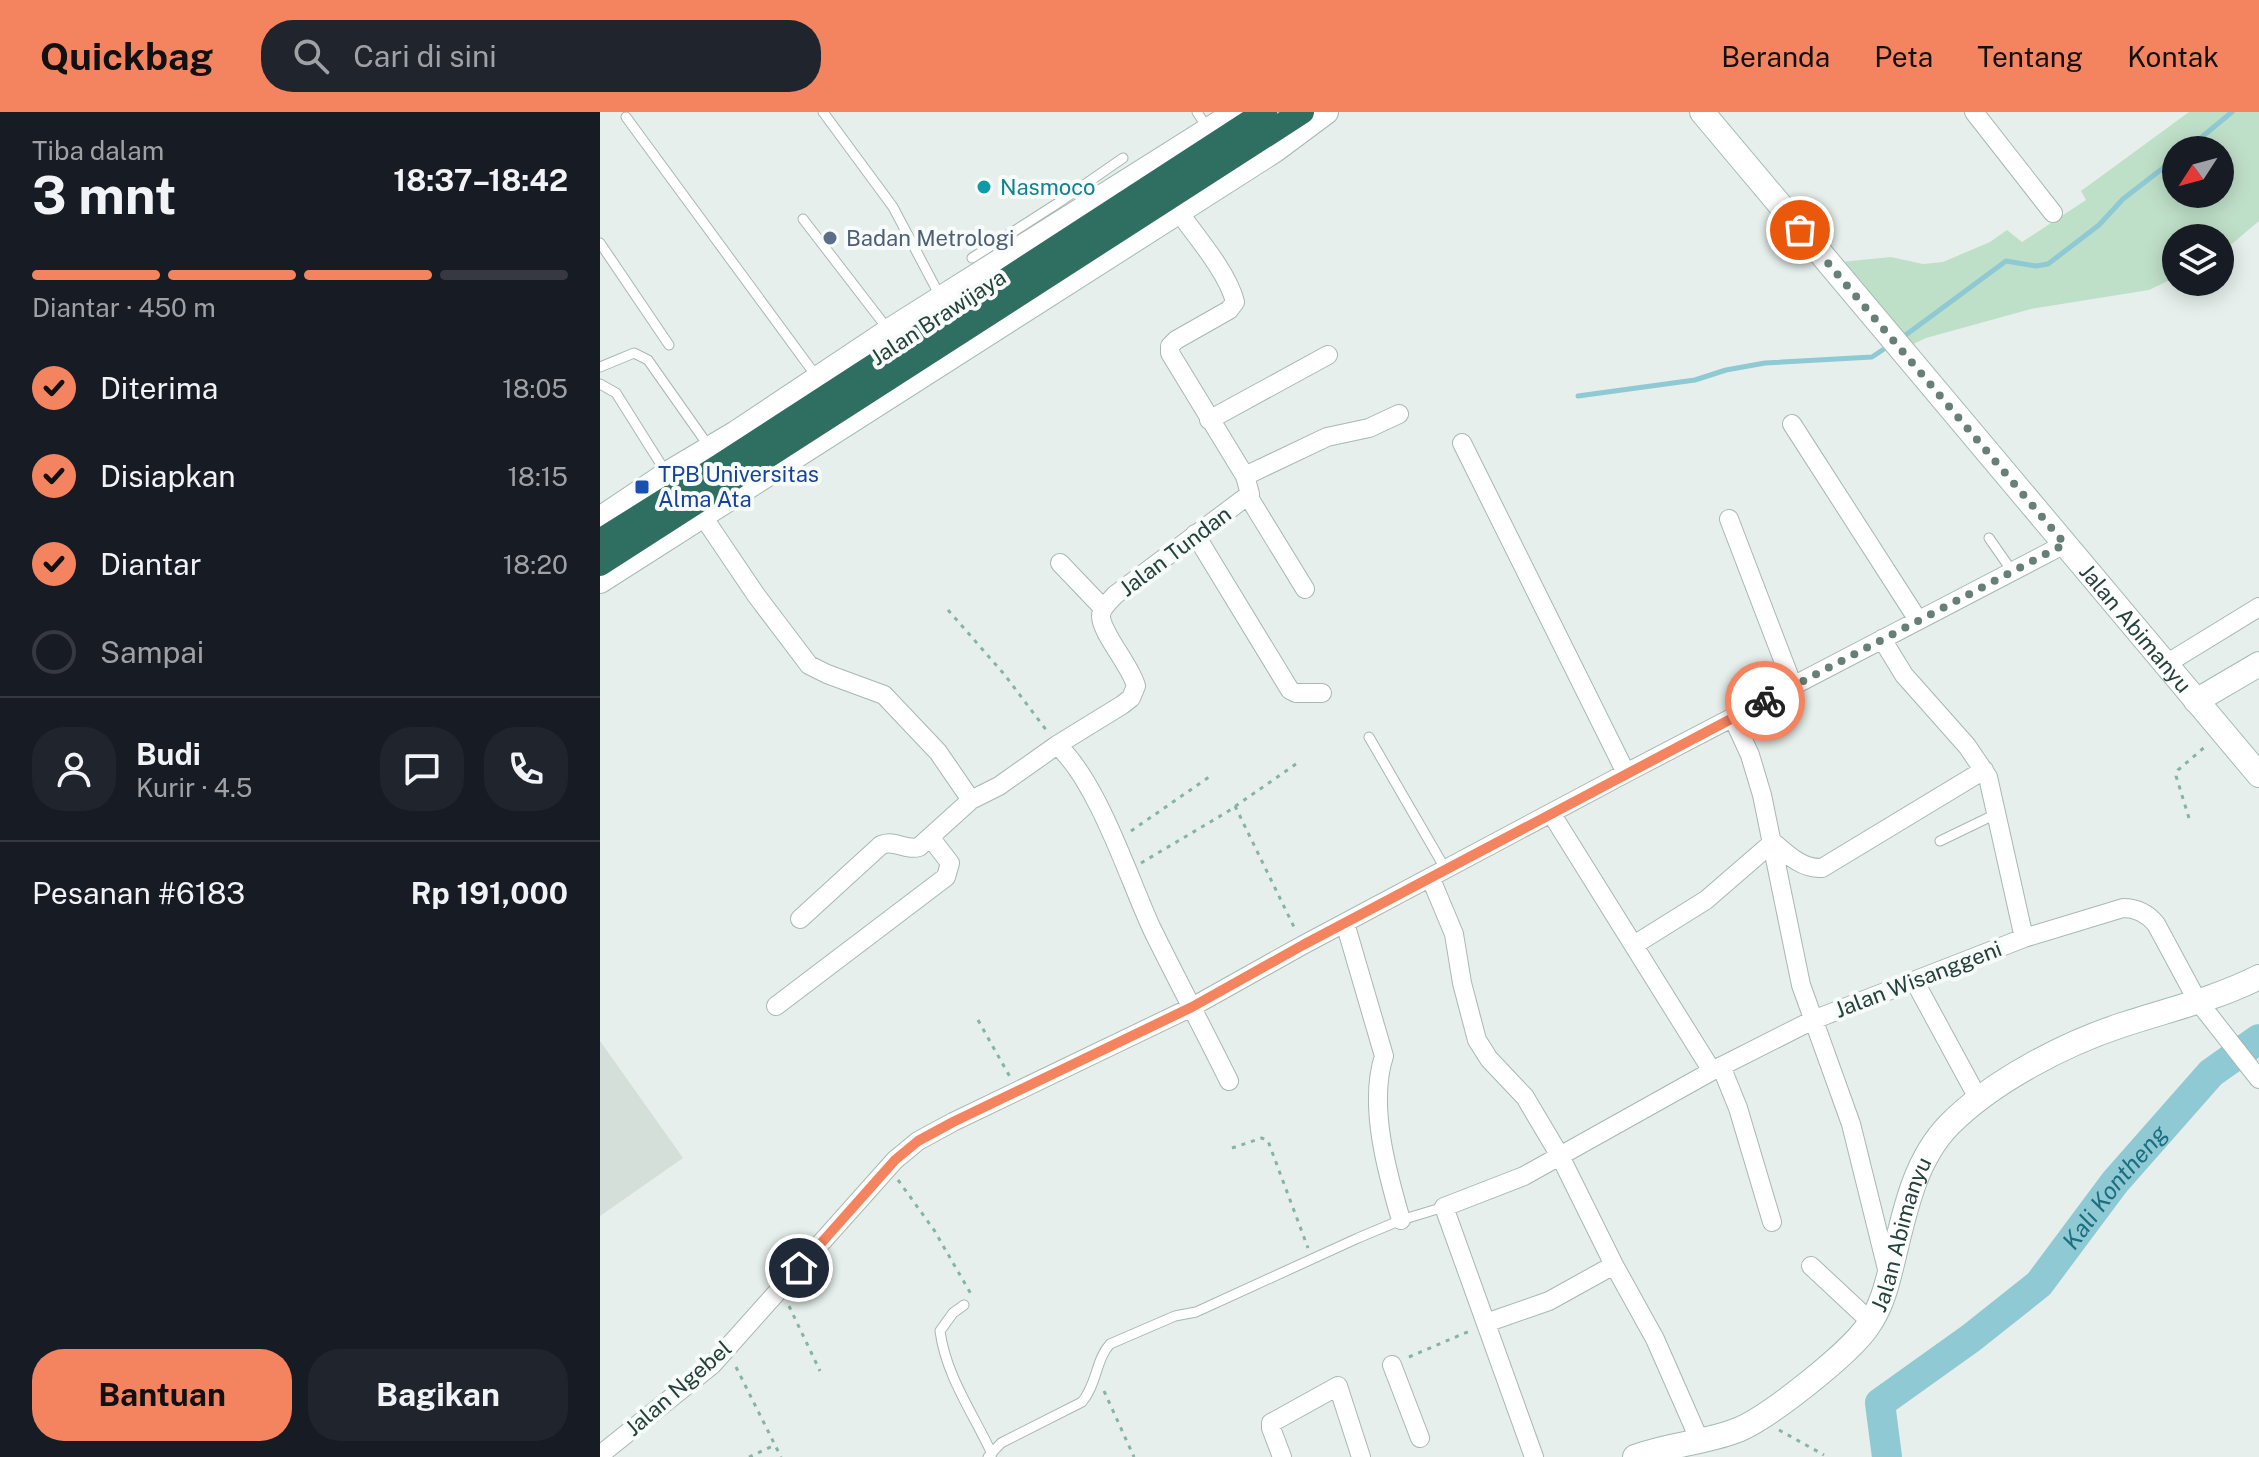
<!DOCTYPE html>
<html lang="id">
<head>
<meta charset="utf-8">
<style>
  body { margin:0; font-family:"Public Sans",sans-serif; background:#20242c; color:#f1f3f6; height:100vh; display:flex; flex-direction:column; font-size:30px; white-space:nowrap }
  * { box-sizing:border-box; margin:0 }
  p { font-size:26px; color:#9ea1a6 }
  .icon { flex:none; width:44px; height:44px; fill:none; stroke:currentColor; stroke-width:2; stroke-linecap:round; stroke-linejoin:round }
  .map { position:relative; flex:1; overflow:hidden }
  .details { display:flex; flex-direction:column; background:#171b24; width:600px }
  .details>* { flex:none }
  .needle { width:52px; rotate:234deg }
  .tools { position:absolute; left:1562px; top:24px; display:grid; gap:16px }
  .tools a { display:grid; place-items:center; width:72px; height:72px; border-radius:50%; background:#171b24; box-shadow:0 4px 20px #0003; font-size:40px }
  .pin { position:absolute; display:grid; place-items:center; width:68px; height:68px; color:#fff; margin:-34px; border:4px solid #fff; border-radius:50%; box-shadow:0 2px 8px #0007 }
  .courier { position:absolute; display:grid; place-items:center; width:80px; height:80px; margin:-40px; border:6px solid #f4845f; border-radius:50%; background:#fff; color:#222; box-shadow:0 2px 10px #0007 }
  .headline em { font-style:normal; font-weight:700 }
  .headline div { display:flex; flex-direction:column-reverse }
  .headline { display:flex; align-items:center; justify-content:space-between; height:136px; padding:0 32px }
  h1 { font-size:52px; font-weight:700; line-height:60px }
  .bar { display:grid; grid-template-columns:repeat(4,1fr); gap:12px 8px; align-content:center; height:96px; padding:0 32px }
  .bar i { height:10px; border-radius:6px; background:#363941 }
  .bar .on { background:#f4845f }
  .bar p { grid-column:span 4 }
  .line { display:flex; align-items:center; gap:20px; padding:0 32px; border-top:2px solid #363941 }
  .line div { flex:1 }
  .round { display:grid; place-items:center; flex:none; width:84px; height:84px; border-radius:32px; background:#20242c }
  ol { padding:0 32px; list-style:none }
  li { display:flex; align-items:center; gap:24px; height:88px }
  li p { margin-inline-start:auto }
  li .icon { padding:8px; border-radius:50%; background:#f4845f; color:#111; stroke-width:4 }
  li:last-child { color:#9ea1a6 }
  li i { width:44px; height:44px; border:4px solid #363941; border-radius:50% }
  .action { display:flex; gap:16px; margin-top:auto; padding:16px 32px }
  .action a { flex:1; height:92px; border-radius:32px; background:#f4845f; color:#111; font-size:32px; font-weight:700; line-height:92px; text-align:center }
  .action a+a { background:#20242c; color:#f1f3f6 }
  header { display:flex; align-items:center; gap:48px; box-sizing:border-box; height:112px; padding:0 40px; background:#f4845f; color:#111 }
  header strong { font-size:38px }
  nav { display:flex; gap:44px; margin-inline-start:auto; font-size:28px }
  .search { width:560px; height:72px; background:#20242c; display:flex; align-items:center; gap:20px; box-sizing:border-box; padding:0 28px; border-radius:32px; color:#9ea1a6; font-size:30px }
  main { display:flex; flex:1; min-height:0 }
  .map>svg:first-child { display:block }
  .built { fill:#d4dfda }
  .green { fill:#bfe0c8; fill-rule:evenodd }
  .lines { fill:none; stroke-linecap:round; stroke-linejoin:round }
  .stream { stroke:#8ec9d4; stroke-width:5 }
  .river { stroke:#8ec9d4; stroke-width:30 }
  .lane-casing { stroke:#a8b8b2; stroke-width:11 }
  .street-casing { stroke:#a8b8b2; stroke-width:20 }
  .secondary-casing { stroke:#a4bbb3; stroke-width:26 }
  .highway-casing { stroke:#c2cac8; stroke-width:26 }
  .path { stroke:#86b3a5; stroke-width:3; stroke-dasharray:4 6; stroke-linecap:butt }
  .lane { stroke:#fff; stroke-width:9 }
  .street { stroke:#fff; stroke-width:18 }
  .secondary { stroke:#fff; stroke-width:24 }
  .highway { stroke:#2f6f62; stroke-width:24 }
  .done { stroke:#687f78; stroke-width:8; stroke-dasharray:0 14.4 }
  .route { stroke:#f4845f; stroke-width:10 }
  .culture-dot { fill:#0f9aa8; stroke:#f7fbf9; stroke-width:3 }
  .service-dot { fill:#5c6f8a; stroke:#f7fbf9; stroke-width:3 }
  .transit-dot { fill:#1a4fb4; stroke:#f7fbf9; stroke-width:3 }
  .labels { text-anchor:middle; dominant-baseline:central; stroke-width:8; stroke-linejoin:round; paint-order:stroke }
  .culture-label { font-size:22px; fill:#0d838f; stroke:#f7fbf9; text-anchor:start }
  .service-label { font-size:22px; fill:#4e5e75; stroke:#f7fbf9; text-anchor:start }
  .street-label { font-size:22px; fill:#24423a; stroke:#f7fbf9 }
  .transit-label { font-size:22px; fill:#164399; stroke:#f7fbf9; text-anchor:start }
  .water-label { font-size:24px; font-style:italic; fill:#1c6f80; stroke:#f7fbf9 }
</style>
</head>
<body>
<header>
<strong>Quickbag</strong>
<div class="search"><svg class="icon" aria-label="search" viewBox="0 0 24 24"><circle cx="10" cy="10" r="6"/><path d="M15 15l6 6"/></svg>Cari di sini</div>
<nav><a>Beranda</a><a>Peta</a><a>Tentang</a><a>Kontak</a></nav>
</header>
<main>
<section class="details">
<div class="headline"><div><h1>3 mnt</h1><p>Tiba dalam</p></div><em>18:37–18:42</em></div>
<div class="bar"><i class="on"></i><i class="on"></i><i class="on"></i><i></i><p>Diantar · 450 m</p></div>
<ol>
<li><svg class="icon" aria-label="check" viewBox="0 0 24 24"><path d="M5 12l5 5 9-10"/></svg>Diterima<p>18:05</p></li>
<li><svg class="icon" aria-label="check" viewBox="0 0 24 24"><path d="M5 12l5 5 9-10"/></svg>Disiapkan<p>18:15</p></li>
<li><svg class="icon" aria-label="check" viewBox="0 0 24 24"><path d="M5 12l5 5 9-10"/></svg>Diantar<p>18:20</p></li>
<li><i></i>Sampai</li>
</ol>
<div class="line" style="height:144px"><a class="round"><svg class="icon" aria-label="person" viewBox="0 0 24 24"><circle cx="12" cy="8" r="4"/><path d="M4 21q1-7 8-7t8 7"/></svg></a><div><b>Budi</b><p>Kurir · 4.5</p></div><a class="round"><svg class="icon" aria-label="chat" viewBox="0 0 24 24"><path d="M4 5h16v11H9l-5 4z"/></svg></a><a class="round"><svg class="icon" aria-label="phone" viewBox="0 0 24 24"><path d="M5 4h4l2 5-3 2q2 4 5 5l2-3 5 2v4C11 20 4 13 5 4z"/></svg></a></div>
<div class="line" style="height:104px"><div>Pesanan #6183</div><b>Rp 191,000</b></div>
<div class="action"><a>Bantuan</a><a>Bagikan</a></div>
</section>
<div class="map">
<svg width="1659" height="1345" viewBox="0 0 1659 1345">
  <rect width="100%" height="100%" fill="#e6efeb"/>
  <path class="built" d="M0 929 83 1046 0 1104Z"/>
  <path class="green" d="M1589 0H1659V109L1620 142V126H1576V165L1549 178 1431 197 1326 226 1309 234 1241 150 1291 145 1323 152 1343 150 1390 130 1407 118 1422 130 1486 88 1481 79ZM1576 38H1620V82H1576Z"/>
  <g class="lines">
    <path class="stream" d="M1586 38 1632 0
      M1303 225 1406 149 1436 154 1448 152 1499 113 1523 87 1576 46
      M978 284 1095 268 1126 258 1165 251 1272 245 1290 233"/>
    <path class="river" id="s1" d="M1287 1345 1280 1291 1371 1226 1439 1172 1515 1070 1611 961 1659 927"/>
    <g class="lane-casing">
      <path id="lane" d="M223 0 293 95 341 186
        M597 0 608 17
        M26 5 211 257 218 261
        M203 107 287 216
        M0 131 69 233
        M372 146 458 91 523 46
        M0 255 34 241 48 248 110 336
        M0 272 16 281 67 362
        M1389 426 1412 459
        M769 625 846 758
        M1340 729 1398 701
        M364 1193 353 1201 340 1219C346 1264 373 1301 392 1342
        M388 1345 401 1331 482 1290C497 1272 496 1247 510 1232L575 1204 596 1200 758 1126 801 1108 844 1095"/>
    </g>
    <g class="street-casing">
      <path id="street" d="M1374 0 1453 101
        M578 99C596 124 628 161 635 190L629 198 576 228 570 234V241L645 364 650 382 515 483C510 489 501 496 501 504 501 521 531 554 536 574L531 586 522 593 457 633C498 670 528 765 552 817 577 868 604 918 629 969
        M609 308 728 243
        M1192 312 1318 508
        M862 331 1026 661
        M645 364 727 325 769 316 799 302
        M648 384 705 477
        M102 403 156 483 209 553 227 562 284 583 338 640 371 688 399 674 457 633
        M1129 407 1193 574
        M595 422 690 578 696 581H722
        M460 451 503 496
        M1282 527 1304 563 1367 634 1388 665 1424 826
        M1566 552 1659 495
        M1133 606 1150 643 1162 683 1201 873 1251 1012 1288 1161
        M951 701 1112 959
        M831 767 854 822 862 871 877 928 889 947 925 985 960 1044 1014 1153 1055 1227 1099 1327
        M200 807 281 733C295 727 305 739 319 735L371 688
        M745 811 784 944C768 993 787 1060 801 1108
        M1034 833 1106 788 1173 730C1188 743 1202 757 1222 756L1384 658
        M1315 870 1379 988
        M176 894 346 765 350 751 330 725
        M1121 954 1138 996 1172 1110
        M1211 1154 1271 1210
        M886 1211 949 1189 1014 1153
        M792 1253 820 1326
        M0 1343 112 1253 295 1048 318 1029 353 1010 592 895 703 833 1026 661 1465 432
        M682 1345 671 1316V1311L738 1274 761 1345
        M934 1345 844 1095 924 1064 1112 959 1213 908 1424 826 1523 796C1537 796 1547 801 1556 812L1597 888 1659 967"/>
    </g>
    <g class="secondary-casing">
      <g id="secondary">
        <path id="s2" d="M1102 0 1659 663"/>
        <path d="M0 407 67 362 136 321 289 219 637 0"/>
        <path d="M0 469 675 38 726 0"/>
        <path d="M1596 589 1659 552"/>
        <path id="s3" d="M1035 1345C1067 1333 1103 1331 1135 1319 1166 1308 1250 1241 1268 1214 1281 1196 1287 1173 1292 1152 1304 1104 1313 1050 1349 1013 1391 970 1464 932 1522 913 1567 898 1616 887 1659 865"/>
      </g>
    </g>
    <g class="highway-casing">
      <path id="highway" d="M0 429 121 353 665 0
        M0 452 702 0"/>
    </g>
    <path class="path" d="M348 498 404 562 447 619
      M635 694 695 817
      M1589 706 1576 664 1578 658 1607 633
      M531 719 612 663
      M541 751 627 700 696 652
      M378 908 410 965
      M632 1036 662 1026 668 1029 708 1136
      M298 1068 334 1118 371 1182
      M189 1194 220 1259
      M809 1245 872 1218
      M136 1255 181 1345
      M504 1279 534 1345
      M1179 1318 1224 1343
      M149 1345 175 1333"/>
    <use href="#lane" class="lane"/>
    <use href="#street" class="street"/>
    <use href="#secondary" class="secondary"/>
    <use href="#highway" class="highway"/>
  </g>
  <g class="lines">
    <path class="done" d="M1165 589 1465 432 1200 118"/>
    <path class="route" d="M199 1156 295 1048 318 1029 353 1010 592 895 703 833 1165 589"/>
  </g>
  <circle class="culture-dot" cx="384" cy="75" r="8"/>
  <circle class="service-dot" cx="230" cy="126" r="8"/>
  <rect class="transit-dot" x="34" y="367" width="16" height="16" rx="4"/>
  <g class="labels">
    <g class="culture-label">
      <text x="400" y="75">Nasmoco</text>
    </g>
    <g class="service-label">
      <text x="246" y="126">Badan Metrologi</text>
    </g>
    <g class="street-label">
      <text transform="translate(338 205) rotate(-33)">Jalan Brawijaya</text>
      <text transform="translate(575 439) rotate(-37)">Jalan Tundan</text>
      <text stroke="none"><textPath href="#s2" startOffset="674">Jalan Abimanyu</textPath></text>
      <text transform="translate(1318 867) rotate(-21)">Jalan Wisanggeni</text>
      <text stroke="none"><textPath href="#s3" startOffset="372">Jalan Abimanyu</textPath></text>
      <text transform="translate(78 1276) rotate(-41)">Jalan Ngebel</text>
    </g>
    <g class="transit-label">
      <text x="58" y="362">TPB Universitas<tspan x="58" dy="25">Alma Ata</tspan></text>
    </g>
    <g class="water-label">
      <text stroke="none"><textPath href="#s1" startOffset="376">Kali Kontheng</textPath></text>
    </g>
  </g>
</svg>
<div class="tools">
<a><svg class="needle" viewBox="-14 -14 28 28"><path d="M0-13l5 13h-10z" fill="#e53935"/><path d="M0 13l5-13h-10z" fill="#9ea1a6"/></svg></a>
<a><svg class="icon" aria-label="layers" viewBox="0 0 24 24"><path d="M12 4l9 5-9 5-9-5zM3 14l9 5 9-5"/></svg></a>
</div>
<div class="pin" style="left:1200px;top:118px;background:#ea580c"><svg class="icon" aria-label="bag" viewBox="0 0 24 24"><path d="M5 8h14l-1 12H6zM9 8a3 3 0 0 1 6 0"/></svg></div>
<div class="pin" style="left:199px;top:1156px;background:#1f2937"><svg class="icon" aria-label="home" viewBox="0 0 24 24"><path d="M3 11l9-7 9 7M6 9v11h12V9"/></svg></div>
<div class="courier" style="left:1165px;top:589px"><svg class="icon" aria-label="bike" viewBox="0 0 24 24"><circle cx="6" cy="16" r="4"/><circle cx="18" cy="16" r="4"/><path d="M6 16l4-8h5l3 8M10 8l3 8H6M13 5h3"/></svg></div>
</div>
</main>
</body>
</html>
